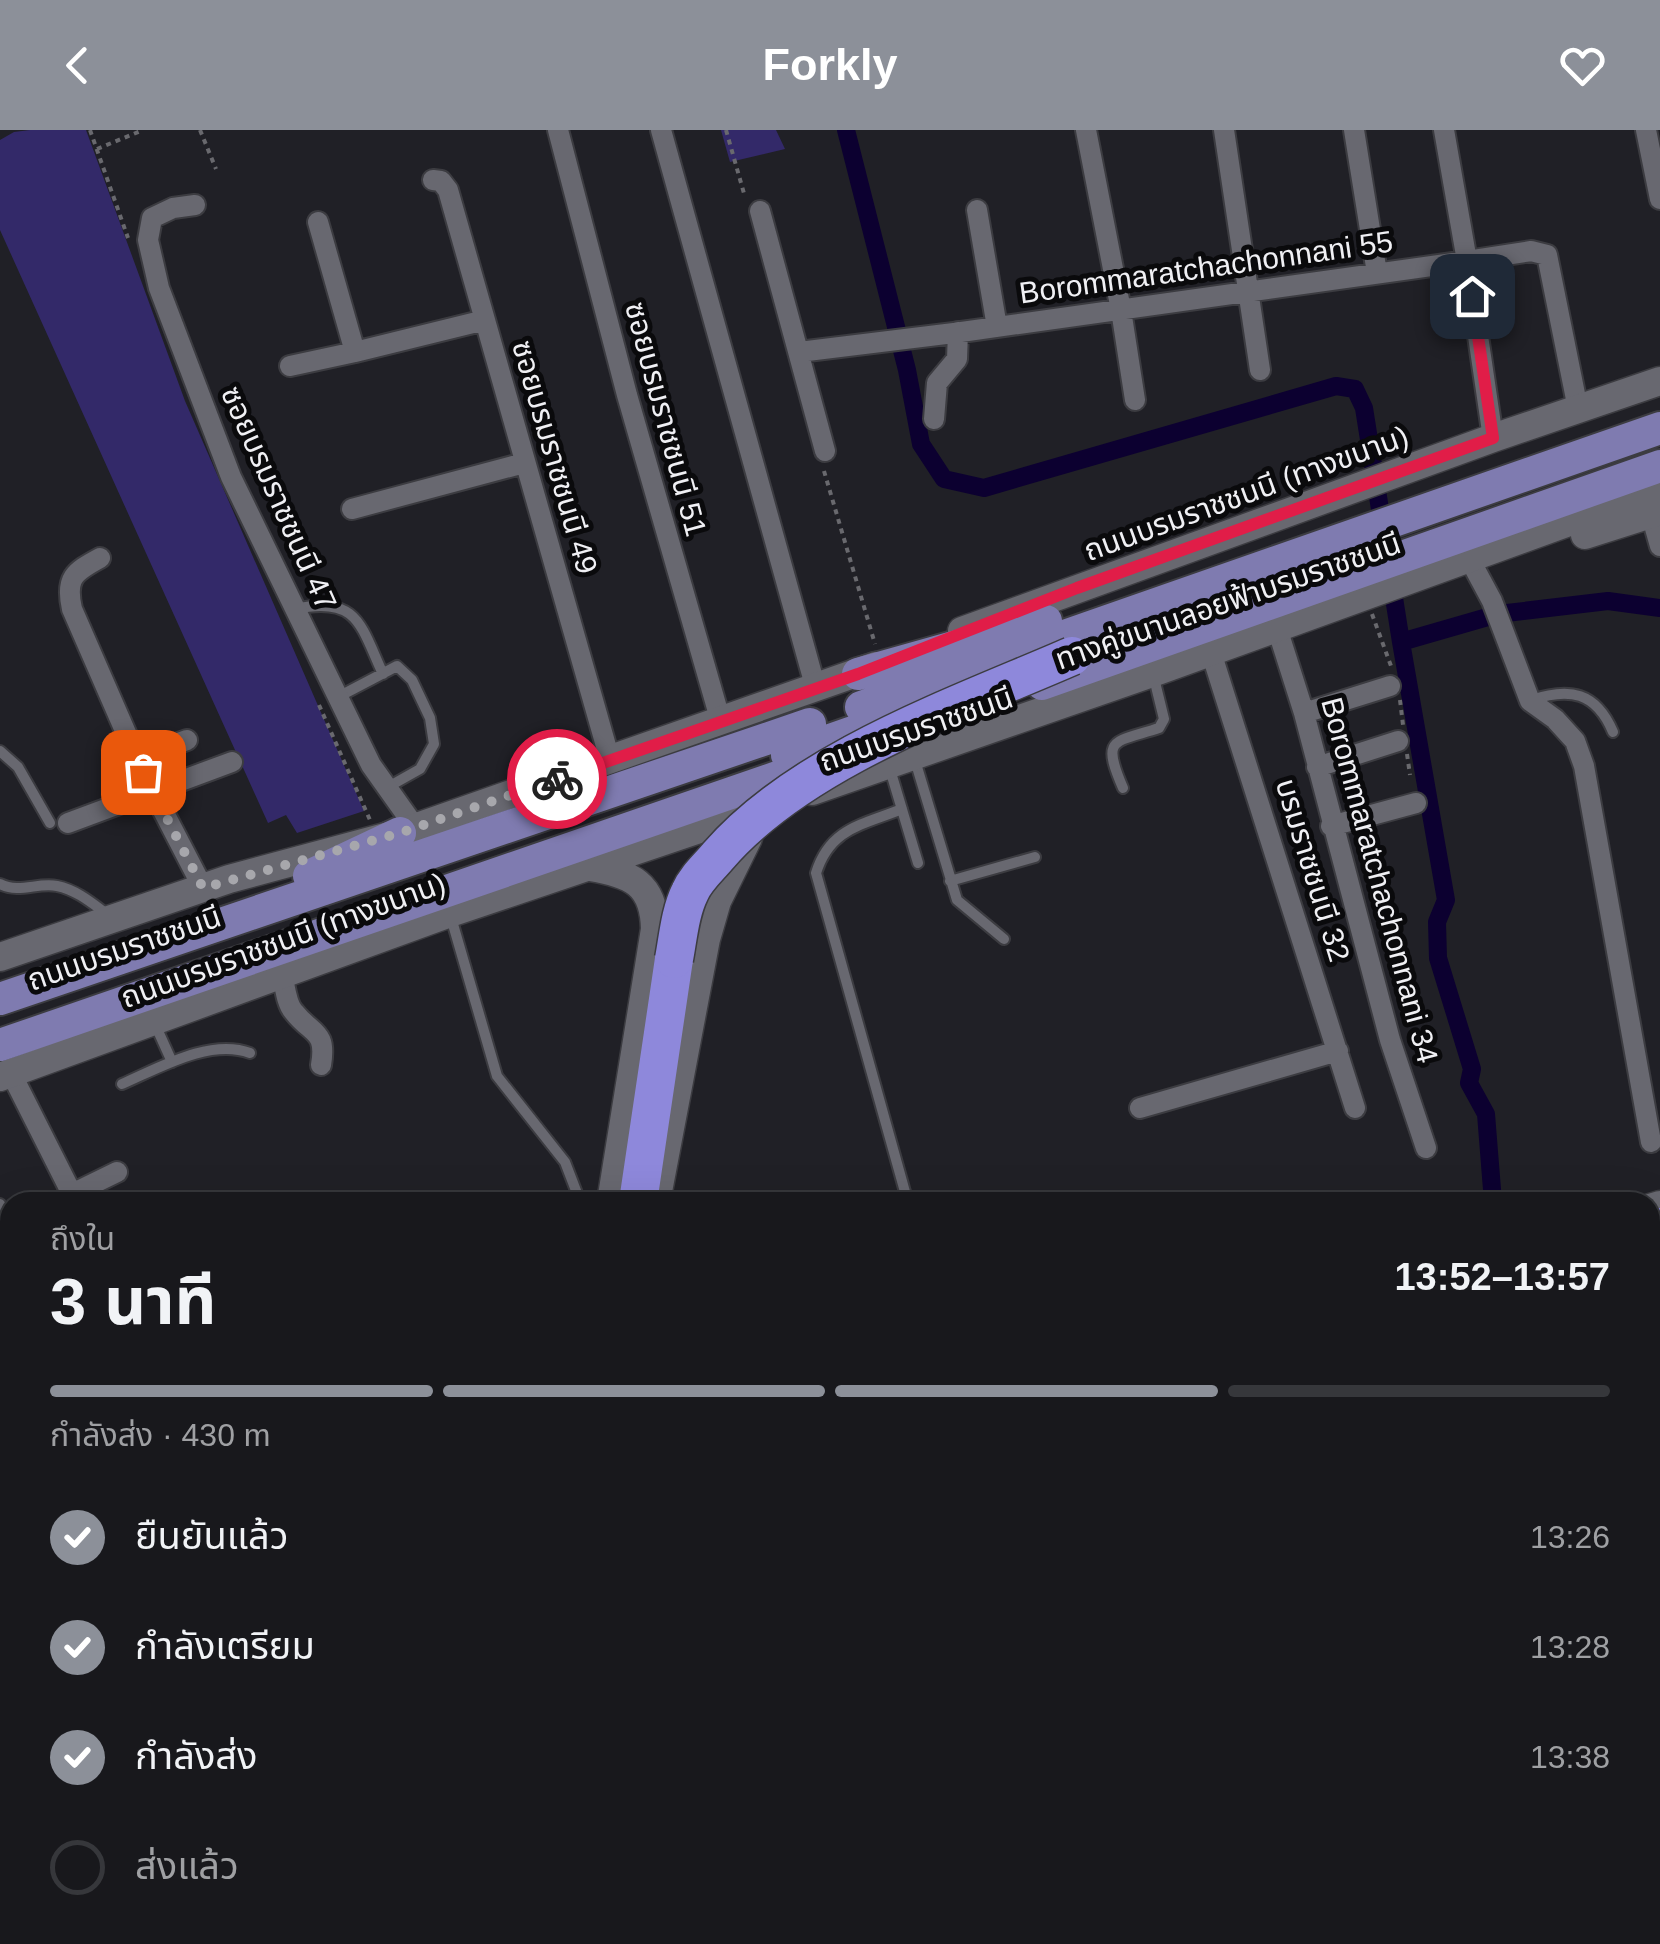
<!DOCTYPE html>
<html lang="th">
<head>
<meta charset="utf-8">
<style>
  body { margin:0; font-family:Arial,"Noto Sans Thai",sans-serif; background:#252529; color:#f1f3f6; height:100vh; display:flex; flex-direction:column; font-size:38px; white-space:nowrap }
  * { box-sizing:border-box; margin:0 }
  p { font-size:32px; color:#9fa0a3 }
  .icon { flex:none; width:55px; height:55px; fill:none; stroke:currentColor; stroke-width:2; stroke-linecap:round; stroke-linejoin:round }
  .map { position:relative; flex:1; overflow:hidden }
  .sheet { position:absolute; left:0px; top:1062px; width:1660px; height:752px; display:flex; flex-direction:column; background:#18181c; border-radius:30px 30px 0 0; box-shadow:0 10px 40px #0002,0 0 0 2px #36373b }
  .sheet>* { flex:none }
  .pin { position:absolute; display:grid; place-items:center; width:85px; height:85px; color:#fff; margin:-42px; border-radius:20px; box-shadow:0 5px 15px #0006 }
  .courier { position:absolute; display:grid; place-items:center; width:100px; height:100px; margin:-50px; border:8px solid #e11d48; border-radius:50%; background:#fff; color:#222; box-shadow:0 2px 12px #0007 }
  .head em { font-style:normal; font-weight:700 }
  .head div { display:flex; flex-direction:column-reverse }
  .head { display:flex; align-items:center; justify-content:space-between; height:170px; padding:0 50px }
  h1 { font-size:65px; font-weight:700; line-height:75px }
  .bar { display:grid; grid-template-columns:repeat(4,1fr); gap:15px 10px; align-content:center; height:120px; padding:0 50px }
  .bar i { height:12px; border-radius:8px; background:#36373b }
  .bar .current { background:#8c9099 }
  .bar p { grid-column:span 4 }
  ol { padding:0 50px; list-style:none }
  li { display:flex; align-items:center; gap:30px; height:110px }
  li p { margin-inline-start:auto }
  li .icon { padding:10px; border-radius:50%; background:#8c9099; color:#fff; stroke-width:4 }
  li:last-child { color:#9fa0a3 }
  li i { width:55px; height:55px; border:5px solid #36373b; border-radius:50% }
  header { display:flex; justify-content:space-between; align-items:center; height:130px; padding:0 50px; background:#8c9099; color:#fff; font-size:45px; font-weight:700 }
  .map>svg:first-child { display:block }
  .green { fill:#332969 }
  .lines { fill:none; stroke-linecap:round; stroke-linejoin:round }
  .canal { stroke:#0c0030; stroke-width:18 }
  .lane-casing { stroke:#3c3c41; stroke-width:14 }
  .street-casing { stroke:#3c3c41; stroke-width:24 }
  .secondary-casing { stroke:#3c3c41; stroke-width:31 }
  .primary-casing { stroke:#3c3c41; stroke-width:36 }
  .highway-casing { stroke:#3c3c41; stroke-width:41 }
  .path { stroke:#69696e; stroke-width:4; stroke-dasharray:5 5; stroke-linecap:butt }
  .lane { stroke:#686870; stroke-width:10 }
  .street { stroke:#686870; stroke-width:20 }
  .secondary { stroke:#686870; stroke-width:28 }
  .primary { stroke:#7f7bb0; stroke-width:32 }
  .highway { stroke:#8e88db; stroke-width:38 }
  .rail-casing { stroke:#d5d5d9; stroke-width:9 }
  .rail { stroke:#0a0a0c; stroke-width:5; stroke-dasharray:15; stroke-linecap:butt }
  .highway-bridge-casing { stroke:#3c3c41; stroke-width:41; stroke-linecap:butt }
  .highway-bridge { stroke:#8e88db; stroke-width:38 }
  .done { stroke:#a7a7ac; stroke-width:10; stroke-dasharray:0 18 }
  .route { stroke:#e11d48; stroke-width:12 }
  .labels { text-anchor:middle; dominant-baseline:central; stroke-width:10; stroke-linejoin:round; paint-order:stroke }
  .street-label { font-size:30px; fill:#f0f0f4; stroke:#0a0a0c }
</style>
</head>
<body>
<header><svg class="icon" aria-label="back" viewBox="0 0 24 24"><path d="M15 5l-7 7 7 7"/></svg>Forkly<svg class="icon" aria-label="heart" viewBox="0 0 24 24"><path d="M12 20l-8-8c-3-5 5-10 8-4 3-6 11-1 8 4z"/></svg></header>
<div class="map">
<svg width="1660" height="1814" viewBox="0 0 1660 1814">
  <rect width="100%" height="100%" fill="#202026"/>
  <path class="green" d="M30 0H86L185 271 364 681 297 703 286 685 268 693 0 100V10L14 2Z
    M721 0H776L785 19 730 32Z"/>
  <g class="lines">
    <path class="canal" d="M846 0 907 240 921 314 944 349 984 358 1336 256 1355 259 1364 278 1401 512 1498 484 1608 471 1660 478
      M1401 512 1446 770 1437 792 1438 828 1472 939 1469 953 1486 984 1493 1072"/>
    <g class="lane-casing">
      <path id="lane" d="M295 479C358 466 360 494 383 544
        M338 567 397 536 412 550 430 588 434 614 420 639 388 657
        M1531 570C1570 557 1596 562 1613 602
        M0 621 18 637 50 693
        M914 627 957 770 1004 809
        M889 636 918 733
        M1123 658C1101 607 1113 613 1159 598L1164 589 1153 544
        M902 679C862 695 830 698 816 743L907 1069
        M950 751 1035 727
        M0 754C19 764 38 752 57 756 77 760 93 774 108 785
        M450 784 497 946 565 1032 580 1071
        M154 892 172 932
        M122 954C159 938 210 908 250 923
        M0 1074C6 1090 15 1105 0 1117
        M1650 1705 1660 1704
        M0 1770 10 1786
        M22 1805 27 1814
        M237 1805 241 1814"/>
    </g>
    <g class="street-casing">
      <path id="street" d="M558 0 627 265 721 592
        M661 0 816 559
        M1086 0 1121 180 1135 270
        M1224 0 1260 240
        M1354 0 1377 143
        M1444 0 1467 131 1531 121 1547 125 1576 269
        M1646 0 1660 69
        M433 50 441 51 448 60 610 630
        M195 75 173 78 152 88 148 110 159 158 231 347 371 635 415 697
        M977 80 997 197
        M760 81 825 321
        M318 92 355 222 485 190
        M799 222 954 203 1467 131 1493 308
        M290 236 355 222
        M934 289 937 253 957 229 958 202
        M352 379 524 333
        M1651 384 1660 416
        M100 428C74 442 65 448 72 479L143 642 203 758
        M1470 430 1492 471 1530 571 1555 589 1575 611 1584 636 1651 1012
        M1277 498 1304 583 1390 910 1426 1018
        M1211 522 1355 978
        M1304 583 1390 556
        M137 628 187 610
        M1317 637 1398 611
        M68 693 232 632
        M1331 696 1416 673
        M282 844C285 855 286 874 294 882 312 905 327 900 321 935
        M11 943 76 1072
        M1140 978 1338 921
        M72 1064 117 1042
        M0 1217 10 1210
        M0 1249 10 1272
        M440 1805 445 1814
        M1008 1805 1013 1814
        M1186 1805 1190 1814
        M1646 1805 1648 1814
        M1236 1814 1264 1805"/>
    </g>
    <g class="secondary-casing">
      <path id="secondary" d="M1585 405 1660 381
        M962 501 1493 308 1660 251
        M812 661 1152 543 1660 359
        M590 737C631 744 654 753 655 799L611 1072
        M0 827 229 749 400 703 876 536
        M0 947 450 783 762 678
        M656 1072 706 809 717 771 748 708
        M1650 1078 1660 1075
        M1650 1250 1660 1247
        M0 1701 10 1698"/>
    </g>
    <g class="primary-casing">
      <path id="primary" d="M858 544 1046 491
        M1042 554 1660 336
        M861 577 1660 298
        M787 625 901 585
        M309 746 400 703
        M0 869 810 594
        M0 915 821 632"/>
    </g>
    <g class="highway-casing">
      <path id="highway" d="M638 1072 674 829
        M1650 1100 1660 1097
        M1650 1137 1660 1134
        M0 1535 10 1531
        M0 1595 10 1593
        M0 1662 10 1661"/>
    </g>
    <path class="path" d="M90 0 128 108
      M200 0 216 39
      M726 0 745 67
      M97 19 143 0
      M824 341 875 514
      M1372 484 1391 536
      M1400 570 1403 595
      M319 575 370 690
      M1407 624 1410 645
      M276 1805 281 1814"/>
    <use href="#lane" class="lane"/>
    <use href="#street" class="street"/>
    <use href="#secondary" class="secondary"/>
    <use href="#primary" class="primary"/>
    <use href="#highway" class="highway"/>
    <g class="rail-casing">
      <path id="rail" d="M1650 1186 1660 1183
        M1650 1205 1660 1202
        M0 1627 10 1624
        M0 1660 10 1657"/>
    </g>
    <use href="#rail" class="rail"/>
    <g class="highway-bridge-casing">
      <path id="highway-bridge" d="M674 829C678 808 680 782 690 762 696 748 709 737 718 726 801 630 957 576 1072 526
        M1650 1281 1660 1278"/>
    </g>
    <use href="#highway-bridge" class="highway-bridge"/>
  </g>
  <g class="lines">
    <path class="done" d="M143 642 203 758 400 703 557 649"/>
    <path class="route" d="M557 649 858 544 1077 458 1493 308 1472 166"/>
  </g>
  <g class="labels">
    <g class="street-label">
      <text transform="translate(1206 137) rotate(-8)">Borommaratchachonnani 55</text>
      <text transform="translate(666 289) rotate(75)">ซอยบรมราชชนนี 51</text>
      <text transform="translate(555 327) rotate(74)">ซอยบรมราชชนนี 49</text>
      <text transform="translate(1246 363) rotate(-20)">ถนนบรมราชชนนี (ทางขนาน)</text>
      <text transform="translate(279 368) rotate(66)">ซอยบรมราชชนนี 47</text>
      <text transform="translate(1228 471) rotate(-19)">ทางคู่ขนานลอยฟ้าบรมราชชนนี</text>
      <text transform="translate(916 599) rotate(-19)">ถนนบรมราชชนนี</text>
      <text transform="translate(1313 740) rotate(73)">บรมราชชนนี 32</text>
      <text transform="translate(1380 750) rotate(75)">Borommaratchachonnani 34</text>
      <text transform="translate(283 810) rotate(-20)">ถนนบรมราชชนนี (ทางขนาน)</text>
      <text transform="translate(124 818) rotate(-19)">ถนนบรมราชชนนี</text>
    </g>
  </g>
</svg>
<div class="pin" style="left:143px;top:642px;background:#ea580c"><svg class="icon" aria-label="bag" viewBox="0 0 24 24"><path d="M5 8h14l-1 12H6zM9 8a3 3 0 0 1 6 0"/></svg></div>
<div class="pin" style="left:1472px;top:166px;background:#1f2937"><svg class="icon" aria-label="home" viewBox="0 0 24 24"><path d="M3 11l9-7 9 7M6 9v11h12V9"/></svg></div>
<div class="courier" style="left:557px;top:649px"><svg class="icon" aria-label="bike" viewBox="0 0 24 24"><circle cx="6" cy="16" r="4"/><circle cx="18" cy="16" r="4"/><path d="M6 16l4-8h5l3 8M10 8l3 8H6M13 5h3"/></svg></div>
<section class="sheet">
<div class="head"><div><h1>3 นาที</h1><p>ถึงใน</p></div><em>13:52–13:57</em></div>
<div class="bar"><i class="current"></i><i class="current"></i><i class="current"></i><i></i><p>กำลังส่ง · 430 m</p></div>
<ol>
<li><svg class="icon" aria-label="check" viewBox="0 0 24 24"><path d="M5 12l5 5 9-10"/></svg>ยืนยันแล้ว<p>13:26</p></li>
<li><svg class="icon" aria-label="check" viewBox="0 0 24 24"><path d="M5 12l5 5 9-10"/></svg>กำลังเตรียม<p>13:28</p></li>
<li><svg class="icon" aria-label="check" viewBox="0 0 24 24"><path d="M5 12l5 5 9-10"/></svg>กำลังส่ง<p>13:38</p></li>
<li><i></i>ส่งแล้ว</li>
</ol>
</section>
</div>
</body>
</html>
